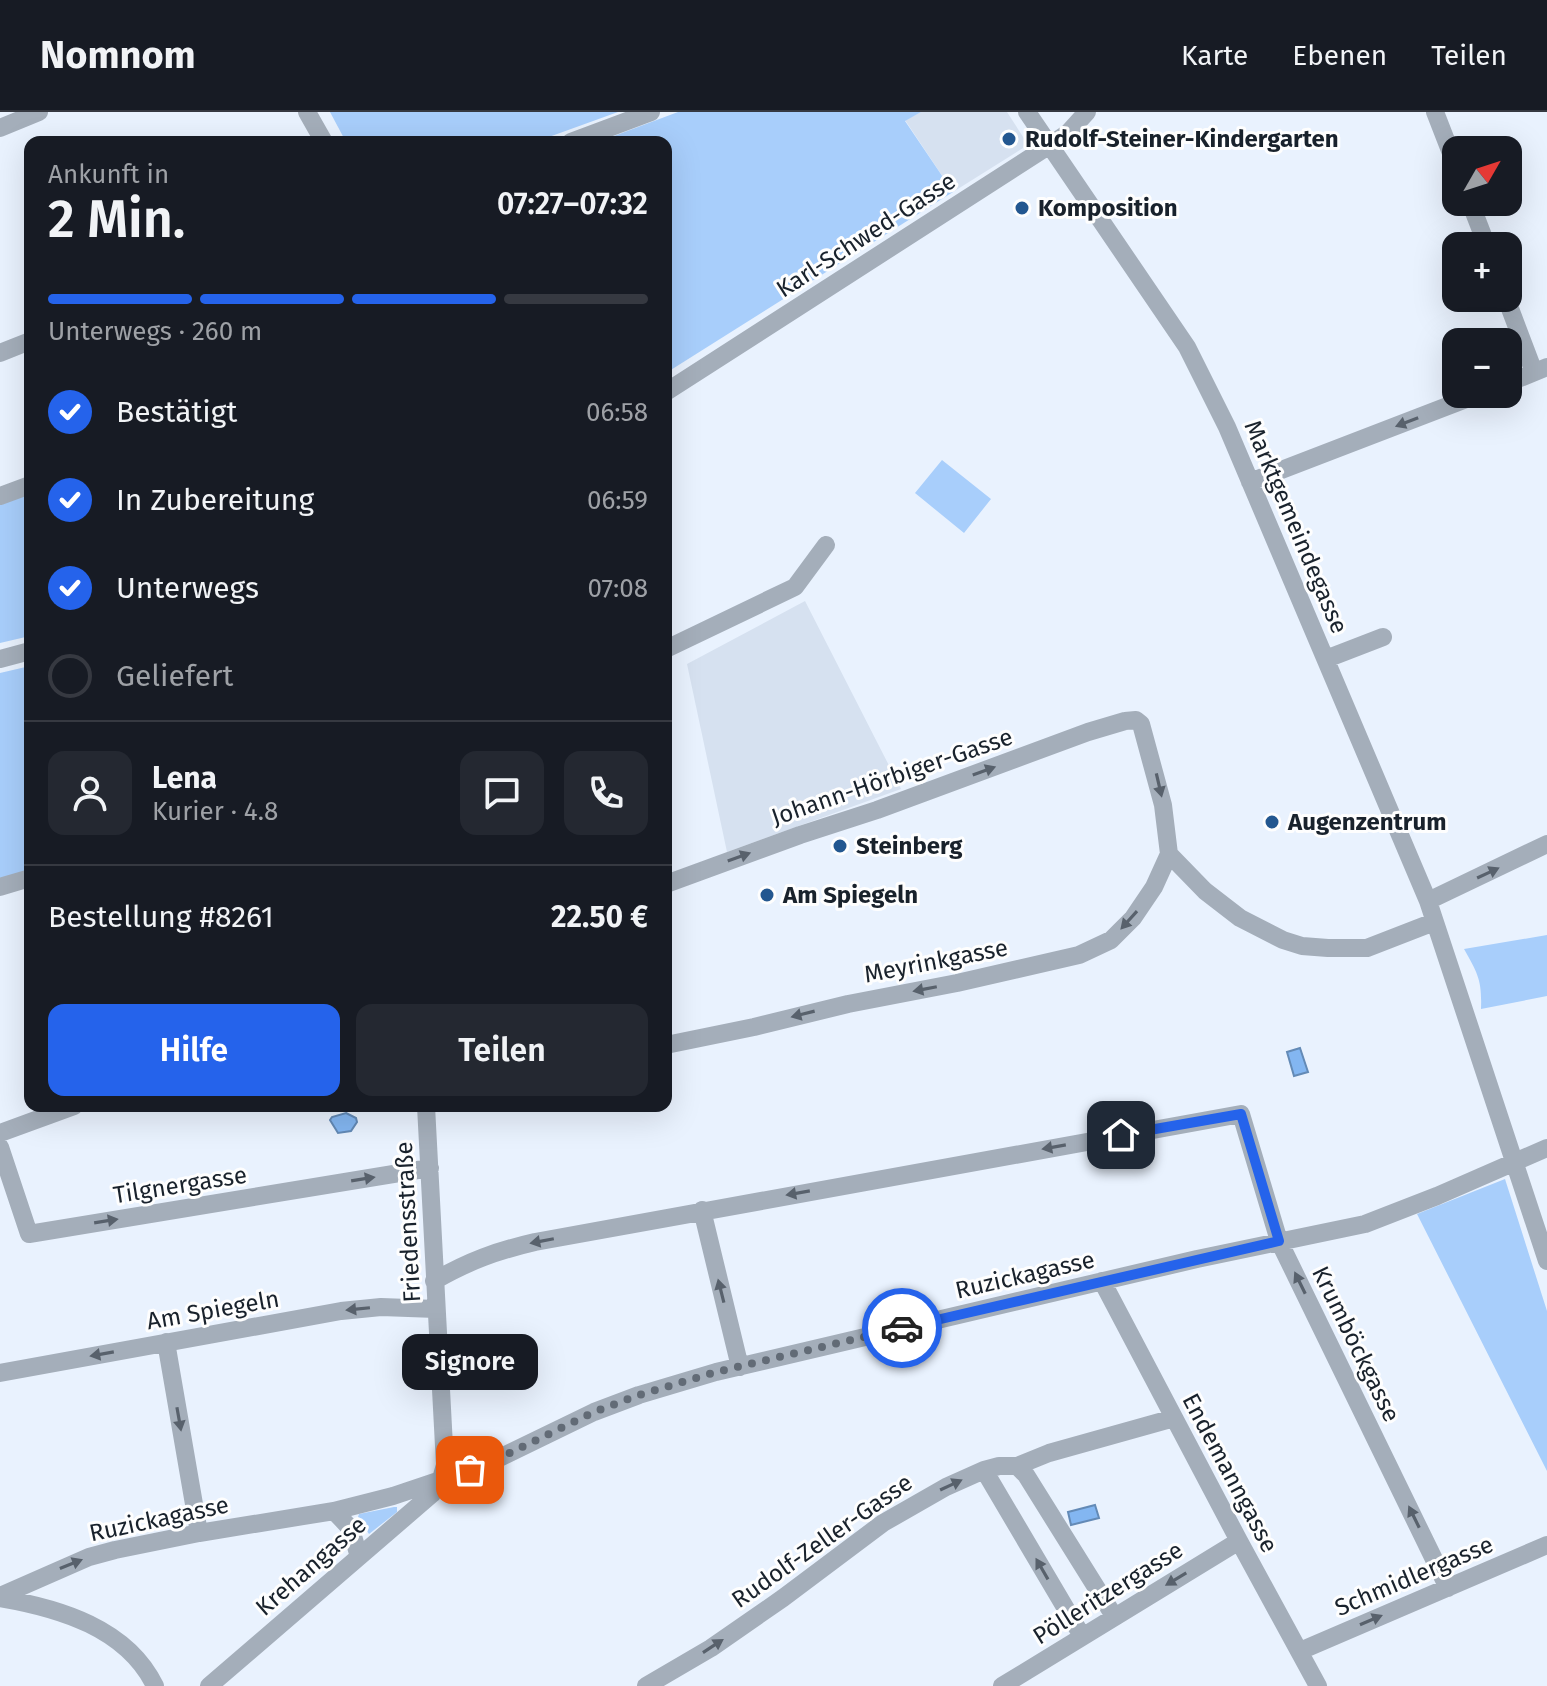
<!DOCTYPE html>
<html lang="de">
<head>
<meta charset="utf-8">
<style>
  body { margin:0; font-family:"Fira Sans",sans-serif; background:#242831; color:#f1f3f6; height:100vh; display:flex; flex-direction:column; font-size:30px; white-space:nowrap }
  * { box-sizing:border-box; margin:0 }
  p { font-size:26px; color:#9ea1a6 }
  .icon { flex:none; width:44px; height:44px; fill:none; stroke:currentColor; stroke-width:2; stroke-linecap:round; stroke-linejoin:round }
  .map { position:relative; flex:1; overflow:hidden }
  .details { position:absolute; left:24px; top:24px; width:648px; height:976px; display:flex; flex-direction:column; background:#171b24; border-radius:16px; box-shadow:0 8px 32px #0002 }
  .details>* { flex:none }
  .needle { width:52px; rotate:51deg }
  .fabs { position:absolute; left:1442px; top:24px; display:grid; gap:16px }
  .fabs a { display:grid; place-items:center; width:80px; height:80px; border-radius:16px; background:#171b24; box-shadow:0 8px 32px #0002; font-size:40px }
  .pin { position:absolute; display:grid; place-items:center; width:68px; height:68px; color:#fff; margin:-34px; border-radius:16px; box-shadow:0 4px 12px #0006 }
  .courier { position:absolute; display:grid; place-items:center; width:80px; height:80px; margin:-40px; border:6px solid #2563eb; border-radius:50%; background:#fff; color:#222; box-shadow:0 2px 10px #0007 }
  .bubble { position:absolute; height:56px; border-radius:16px; background:#171b24; box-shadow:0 8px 32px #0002; font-size:26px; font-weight:600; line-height:56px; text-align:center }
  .summary em { font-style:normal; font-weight:600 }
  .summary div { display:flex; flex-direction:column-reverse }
  .summary { display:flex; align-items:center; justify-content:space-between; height:136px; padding:0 24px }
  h1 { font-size:52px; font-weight:600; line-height:60px }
  .bar { display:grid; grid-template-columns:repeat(4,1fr); gap:12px 8px; align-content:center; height:96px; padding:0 24px }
  .bar i { height:10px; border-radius:6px; background:#363941 }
  .bar .on { background:#2563eb }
  .bar p { grid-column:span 4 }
  .line { display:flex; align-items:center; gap:20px; padding:0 24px; border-top:2px solid #363941 }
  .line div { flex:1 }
  .round { display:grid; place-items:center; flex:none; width:84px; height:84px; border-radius:16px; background:#242831 }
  ol { padding:0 24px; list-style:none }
  li { display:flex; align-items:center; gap:24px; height:88px }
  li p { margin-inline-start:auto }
  li .icon { padding:8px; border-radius:50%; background:#2563eb; color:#fff; stroke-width:4 }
  li:last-child { color:#9ea1a6 }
  li i { width:44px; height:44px; border:4px solid #363941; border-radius:50% }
  .cta { display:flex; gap:16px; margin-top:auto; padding:16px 24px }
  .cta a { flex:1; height:92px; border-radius:16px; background:#2563eb; color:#fff; font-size:32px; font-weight:600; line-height:92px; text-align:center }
  .cta a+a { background:#242831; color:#f1f3f6 }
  header { display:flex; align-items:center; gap:48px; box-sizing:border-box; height:112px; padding:0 40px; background:#171b24; border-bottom:2px solid #363941 }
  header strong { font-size:38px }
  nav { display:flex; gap:44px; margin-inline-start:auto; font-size:28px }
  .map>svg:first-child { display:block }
  .built { fill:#d6e1f0 }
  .green { fill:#a8cefb }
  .water { fill:#83b6f1; stroke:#638ab6; stroke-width:2 }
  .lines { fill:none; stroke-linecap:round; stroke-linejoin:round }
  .minor { stroke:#a4aeba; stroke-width:18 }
  .oneway { fill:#58616c }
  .done { stroke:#626b76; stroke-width:8; stroke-dasharray:0 14.4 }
  .route { stroke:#2563eb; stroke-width:10 }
  .poi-dot { fill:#235790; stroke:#fefefe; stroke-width:3 }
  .labels { text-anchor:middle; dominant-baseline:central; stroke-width:6; stroke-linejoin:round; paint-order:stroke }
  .poi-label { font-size:24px; font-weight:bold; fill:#19222c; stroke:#fefefe; text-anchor:start }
  .street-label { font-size:24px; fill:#19222c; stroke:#fefefe }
</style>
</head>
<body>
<header>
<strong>Nomnom</strong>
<nav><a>Karte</a><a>Ebenen</a><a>Teilen</a></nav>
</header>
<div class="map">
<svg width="1547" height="1574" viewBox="0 0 1547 1574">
  <rect width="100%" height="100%" fill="#e9f2fe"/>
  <path class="built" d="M921 0H1007L1025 28 1023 36 953 80 905 8Z
    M805 489 901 677 727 740 687 552Z"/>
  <path class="green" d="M330 0H618L535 30H346Z
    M678 0H921L905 9 953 80 666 261V30H598Z
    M942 348 991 387 964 421 915 381Z
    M30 380V524L0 531V391Z
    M30 554V759L0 768V561Z
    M1547 823V884L1481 897C1482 868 1478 862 1464 837Z
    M1505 1067 1547 1199V1359L1417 1102Z
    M394 1395H397V1400L369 1422 358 1405 359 1402Z"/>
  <path class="water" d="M1300 936 1308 960 1294 964 1287 940Z
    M346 1001 356 1006 357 1010 351 1019 338 1021 330 1008 332 1005Z
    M1095 1393 1099 1406 1071 1413 1068 1400Z"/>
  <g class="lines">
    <path class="minor" d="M307 0 324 30
      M1027 0 1187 235 1227 315 1428 789 1547 1149
      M1435 0 1456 54
      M0 16 39 0
      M571 30 651 0
      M1470 90 1487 134
      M1506 186 1534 260
      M0 241 30 229
      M1508 271 1547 255
      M666 280 1050 33 1068 21 1087 0
      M1250 370 1479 282
      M0 384 30 373
      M666 537 795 475 826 433
      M0 547 30 539
      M1326 547 1383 525
      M666 772 800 723 877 698 1088 620 1125 609 1136 608 1141 612 1163 693 1169 742 1205 779 1240 806 1283 828 1302 834 1328 836H1367L1434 810
      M0 775 30 766
      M1428 789 1547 732
      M666 933 754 915 848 892 957 871 1079 843 1111 828 1133 806 1154 775 1169 742
      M0 1021 74 994
      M0 1035 29 1122 430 1056
      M702 1098 740 1255
      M434 1169C469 1149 496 1139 535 1130L1241 1002 1279 1129 1448 1476
      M1102 1169 1239 1429 1318 1574
      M166 1230 199 1421
      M0 1261 341 1199 381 1195 436 1197
      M1017 1354 1026 1363 1114 1504
      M984 1358 1082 1524
      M334 1399 351 1417 359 1445
      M0 1484 89 1445 115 1438 199 1421 334 1399 393 1384 485 1353 594 1300 639 1283 716 1260 1197 1147 1365 1112 1437 1084 1547 1036
      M0 1486C59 1496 127 1516 155 1574
      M1300 1539 1547 1433
      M209 1574 432 1382 441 1367 445 1353 426 994
      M646 1574 711 1536 783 1486 883 1411 946 1375 984 1358 999 1354H1017L1049 1341 1174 1306
      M1002 1574 1239 1429"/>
  </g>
  <defs><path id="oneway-solid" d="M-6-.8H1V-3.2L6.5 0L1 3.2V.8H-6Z" transform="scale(2)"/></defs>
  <g class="oneway">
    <use href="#oneway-solid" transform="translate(1407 310) rotate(159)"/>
    <use href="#oneway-solid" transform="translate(984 659) rotate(-20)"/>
    <use href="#oneway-solid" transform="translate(1159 673) rotate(77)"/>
    <use href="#oneway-solid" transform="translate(739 745) rotate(-20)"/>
    <use href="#oneway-solid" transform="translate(1488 761) rotate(-25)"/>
    <use href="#oneway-solid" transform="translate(1129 808) rotate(132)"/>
    <use href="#oneway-solid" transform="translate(925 877) rotate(169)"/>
    <use href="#oneway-solid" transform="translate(803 902) rotate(166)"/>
    <use href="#oneway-solid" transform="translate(1054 1035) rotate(170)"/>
    <use href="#oneway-solid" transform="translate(363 1067) rotate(-9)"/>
    <use href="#oneway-solid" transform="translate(798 1081) rotate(170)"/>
    <use href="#oneway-solid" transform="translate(106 1109) rotate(-9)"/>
    <use href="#oneway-solid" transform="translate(542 1129) rotate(169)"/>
    <use href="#oneway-solid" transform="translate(1300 1171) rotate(-116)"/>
    <use href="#oneway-solid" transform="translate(721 1179) rotate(-104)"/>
    <use href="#oneway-solid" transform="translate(358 1197) rotate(174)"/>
    <use href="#oneway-solid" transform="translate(102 1242) rotate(170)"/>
    <use href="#oneway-solid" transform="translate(179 1307) rotate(80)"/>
    <use href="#oneway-solid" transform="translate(951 1373) rotate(-25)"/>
    <use href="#oneway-solid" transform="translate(1414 1405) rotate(-116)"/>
    <use href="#oneway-solid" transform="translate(71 1452) rotate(-22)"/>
    <use href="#oneway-solid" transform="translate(1042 1457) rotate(-120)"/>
    <use href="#oneway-solid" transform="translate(1176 1467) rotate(149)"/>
    <use href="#oneway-solid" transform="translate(1371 1508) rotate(-23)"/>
    <use href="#oneway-solid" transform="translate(713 1534) rotate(-33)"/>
  </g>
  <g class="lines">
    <path class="done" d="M470 1358 485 1353 594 1300 639 1283 716 1260 902 1216"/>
    <path class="route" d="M902 1216 1279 1129 1241 1002 1121 1023"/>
  </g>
  <g class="poi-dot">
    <circle cx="1009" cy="27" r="8"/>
    <circle cx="1022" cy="96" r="8"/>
    <circle cx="1272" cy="710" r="8"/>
    <circle cx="840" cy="734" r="8"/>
    <circle cx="767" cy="783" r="8"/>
  </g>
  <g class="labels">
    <g class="poi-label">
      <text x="1025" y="27">Rudolf-Steiner-Kindergarten</text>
      <text x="1038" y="96">Komposition</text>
      <text x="1288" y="710">Augenzentrum</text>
      <text x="856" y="734">Steinberg</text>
      <text x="783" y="783">Am Spiegeln</text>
    </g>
    <g class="street-label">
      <text transform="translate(866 123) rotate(-33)">Karl-Schwed-Gasse</text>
      <text transform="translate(1296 415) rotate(67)">Marktgemeindegasse</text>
      <text transform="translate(892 665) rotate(-19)">Johann-Hörbiger-Gasse</text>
      <text transform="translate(936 849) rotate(-11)">Meyrinkgasse</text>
      <text transform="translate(180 1073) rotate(-9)">Tilgnergasse</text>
      <text transform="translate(408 1110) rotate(-93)">Friedensstraße</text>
      <text transform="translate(1025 1163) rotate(-13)">Ruzickagasse</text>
      <text transform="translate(213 1198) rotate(-10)">Am Spiegeln</text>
      <text transform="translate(1356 1232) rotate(64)">Krumböckgasse</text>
      <text transform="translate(1230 1361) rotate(62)">Endemanngasse</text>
      <text transform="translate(159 1407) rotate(-12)">Ruzickagasse</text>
      <text transform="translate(822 1429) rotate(-35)">Rudolf-Zeller-Gasse</text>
      <text transform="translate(311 1454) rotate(-41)">Krehangasse</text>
      <text transform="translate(1414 1464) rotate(-23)">Schmidlergasse</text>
      <text transform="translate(1108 1481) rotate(-32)">Pölleritzergasse</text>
    </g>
  </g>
</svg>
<div class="fabs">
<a><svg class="needle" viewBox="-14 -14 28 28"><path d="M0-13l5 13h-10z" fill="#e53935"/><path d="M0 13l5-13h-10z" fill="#9ea1a6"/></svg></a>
<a>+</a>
<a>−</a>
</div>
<div class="pin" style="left:470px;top:1358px;background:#ea580c"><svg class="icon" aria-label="bag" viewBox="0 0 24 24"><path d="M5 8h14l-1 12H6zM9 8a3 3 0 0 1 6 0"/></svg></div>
<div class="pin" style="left:1121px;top:1023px;background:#1f2937"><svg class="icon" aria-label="home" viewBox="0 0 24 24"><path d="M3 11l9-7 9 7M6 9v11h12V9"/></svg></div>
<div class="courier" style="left:902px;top:1216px"><svg class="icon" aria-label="car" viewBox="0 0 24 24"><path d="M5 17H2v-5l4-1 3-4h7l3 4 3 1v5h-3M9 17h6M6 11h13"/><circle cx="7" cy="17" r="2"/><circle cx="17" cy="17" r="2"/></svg></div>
<div class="bubble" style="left:402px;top:1222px;width:136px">Signore</div>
<section class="details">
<div class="summary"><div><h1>2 Min.</h1><p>Ankunft in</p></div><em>07:27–07:32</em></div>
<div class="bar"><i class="on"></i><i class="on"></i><i class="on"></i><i></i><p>Unterwegs · 260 m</p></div>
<ol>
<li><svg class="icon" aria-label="check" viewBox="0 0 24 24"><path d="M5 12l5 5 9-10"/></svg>Bestätigt<p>06:58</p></li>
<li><svg class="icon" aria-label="check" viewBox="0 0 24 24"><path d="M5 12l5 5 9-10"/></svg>In Zubereitung<p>06:59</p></li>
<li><svg class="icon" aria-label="check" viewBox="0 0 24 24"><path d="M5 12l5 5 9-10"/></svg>Unterwegs<p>07:08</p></li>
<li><i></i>Geliefert</li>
</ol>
<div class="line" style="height:144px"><a class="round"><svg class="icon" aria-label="person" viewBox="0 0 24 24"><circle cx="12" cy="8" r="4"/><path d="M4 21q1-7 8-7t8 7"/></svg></a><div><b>Lena</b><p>Kurier · 4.8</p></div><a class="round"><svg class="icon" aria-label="chat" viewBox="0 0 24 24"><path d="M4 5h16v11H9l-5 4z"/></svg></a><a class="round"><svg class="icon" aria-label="phone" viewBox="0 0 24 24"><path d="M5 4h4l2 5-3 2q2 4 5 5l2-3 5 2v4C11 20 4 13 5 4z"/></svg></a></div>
<div class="line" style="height:104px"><div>Bestellung #8261</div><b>22.50 €</b></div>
<div class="cta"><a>Hilfe</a><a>Teilen</a></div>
</section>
</div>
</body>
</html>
